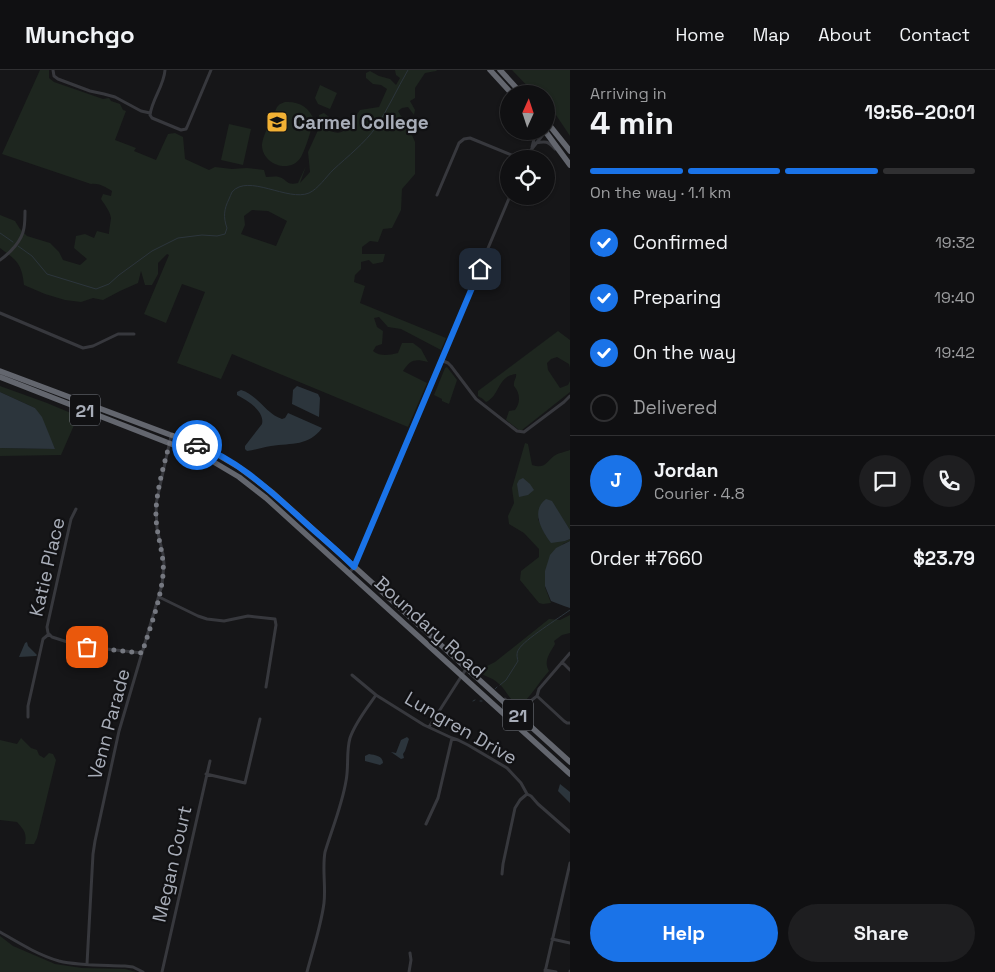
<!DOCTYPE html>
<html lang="en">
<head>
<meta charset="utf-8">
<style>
  body { margin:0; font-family:"Space Grotesk",sans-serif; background:#1e1e20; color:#f1f3f6; height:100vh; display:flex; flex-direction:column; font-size:19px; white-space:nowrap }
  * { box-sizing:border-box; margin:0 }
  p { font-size:16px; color:#9c9d9f }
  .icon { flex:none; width:28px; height:28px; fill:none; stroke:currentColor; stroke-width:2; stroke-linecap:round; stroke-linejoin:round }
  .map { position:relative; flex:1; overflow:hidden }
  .panel { display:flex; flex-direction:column; background:#101012; width:425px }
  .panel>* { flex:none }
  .needle { width:32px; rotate:3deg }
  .fabs { position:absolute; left:500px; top:15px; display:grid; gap:10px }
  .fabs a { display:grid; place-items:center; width:55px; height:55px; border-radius:50%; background:#101012; box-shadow:0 1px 4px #0004,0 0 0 1px #303032; font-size:25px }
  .pin { position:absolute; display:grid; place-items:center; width:42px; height:42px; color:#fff; margin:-21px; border-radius:10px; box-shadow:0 2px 8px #0006 }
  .courier { position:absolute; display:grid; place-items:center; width:50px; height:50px; margin:-25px; border:4px solid #1a73e8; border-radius:50%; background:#fff; color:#222; box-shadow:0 1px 6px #0007 }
  .summary em { font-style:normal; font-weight:700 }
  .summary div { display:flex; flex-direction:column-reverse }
  .summary { display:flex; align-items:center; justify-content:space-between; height:85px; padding:0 20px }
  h1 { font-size:32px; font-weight:700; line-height:38px }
  .bar { display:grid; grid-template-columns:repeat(4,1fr); gap:8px 5px; align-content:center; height:60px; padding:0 20px }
  .bar i { height:6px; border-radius:4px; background:#303032 }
  .bar .active { background:#1a73e8 }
  .bar p { grid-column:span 4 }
  .line { display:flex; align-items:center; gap:12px; padding:0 20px; border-top:1px solid #303032 }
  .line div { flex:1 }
  .round { display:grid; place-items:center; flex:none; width:52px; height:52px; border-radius:26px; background:#1e1e20 }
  ol { padding:0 20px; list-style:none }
  li { display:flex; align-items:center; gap:15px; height:55px }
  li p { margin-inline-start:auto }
  li .icon { padding:5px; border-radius:50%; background:#1a73e8; color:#fff; stroke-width:4 }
  li:last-child { color:#9c9d9f }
  li i { width:28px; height:28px; border:2px solid #303032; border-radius:50% }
  .cta { display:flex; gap:10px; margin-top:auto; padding:10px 20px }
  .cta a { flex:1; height:58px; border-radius:30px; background:#1a73e8; color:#fff; font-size:20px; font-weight:700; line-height:58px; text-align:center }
  .cta a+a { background:#1e1e20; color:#f1f3f6 }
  header { display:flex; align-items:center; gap:30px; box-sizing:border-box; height:70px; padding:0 25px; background:#101012; border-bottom:1px solid #303032 }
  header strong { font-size:24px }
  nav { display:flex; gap:28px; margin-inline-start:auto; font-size:18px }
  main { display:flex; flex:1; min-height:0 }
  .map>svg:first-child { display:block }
  .green { fill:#1e261f; fill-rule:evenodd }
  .water { fill:#2c353c }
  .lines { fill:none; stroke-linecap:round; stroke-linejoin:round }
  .stream { stroke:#2c353c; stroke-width:1 }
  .street { stroke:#37383d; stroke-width:3 }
  .highway { stroke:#63666e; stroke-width:5.5 }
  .done { stroke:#757880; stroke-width:5; stroke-dasharray:0 9 }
  .route { stroke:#1a73e8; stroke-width:6 }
  .labels { text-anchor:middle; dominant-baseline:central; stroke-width:4.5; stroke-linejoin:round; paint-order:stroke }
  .shield { fill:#111113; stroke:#7b7e86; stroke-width:1 }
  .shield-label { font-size:18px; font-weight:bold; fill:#a8adb8 }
  .poi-label { font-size:19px; font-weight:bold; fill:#a8adb8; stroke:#111113; text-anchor:start }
  .street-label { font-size:19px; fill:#a8adb8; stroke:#111113 }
</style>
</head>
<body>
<header>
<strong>Munchgo</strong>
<nav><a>Home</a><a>Map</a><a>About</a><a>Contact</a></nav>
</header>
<main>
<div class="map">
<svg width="570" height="902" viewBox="0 0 570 902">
  <rect width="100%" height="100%" fill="#161618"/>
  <path class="green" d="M40 0H49V8L54 12 103 29 109 28 111 31 120 34 123 40 126 41 115 70 136 78 134 81 156 90 168 64 175 63 183 67 185 89 209 100 215 97 232 99 247 98 264 100 266 107C270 107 275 106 279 107 287 109 286 116 298 113L306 96 300 113 310 102 308 82 319 58 318 52 319 45 324 43 329 47 331 61C346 68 352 51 360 40L379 37 387 19 381 15 373 14 366 8V3L370 1 379 6 390 9 396 15 400 8 396 5 395 0H437L436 1 425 3 415 18V28L410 31 415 40 414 45 408 37 402 38 398 41 401 46 407 51 410 61 415 72V104L402 119 401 140 392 158 383 159 378 172 370 171 362 177V184H385L383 192 373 194 369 190 361 192V199L355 205 354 212 365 216 360 233 446 268 441 280 401 259 388 257 379 247 374 248 377 257 383 261 382 274 376 276 373 281C381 287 389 285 398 283L402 273H413L421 279 428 292C415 289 411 289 403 301L427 313 408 357 232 284 221 309 177 293 205 222 182 214 166 253 144 244 169 185 167 184 158 193V204L152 215H145L141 201 138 213 120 221 103 230 93 228 81 232 65 230 45 224 24 215C22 193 16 190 0 178V145L15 151 20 159 27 166 50 173 59 182 63 190 80 195 87 189 74 178 76 166 85 164 94 168 97 161 109 164C109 160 111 150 111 148 110 141 104 134 101 129L103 124 111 126 112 121C105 117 99 113 91 114L2 84ZM252 140 268 141 287 151 276 176 241 164 245 155 244 146Z
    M512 0H570V66L556 45 546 36V24H535Z
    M320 15 337 23 330 39 318 34 315 28Z
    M285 32C299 31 309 37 314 50 311 60 306 78 301 87 290 105 261 94 262 74 263 65 273 46 277 37L280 34Z
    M229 54 251 59 243 95 221 90Z
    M558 261 570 270V298L569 294 557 287 551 289 547 293 548 300 560 318 568 315 570 311V322L522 360H519L506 350 509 341 515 340C521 332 520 323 514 316 513 311 517 308 516 304 497 306 500 326 486 332L483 329 478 326V321Z
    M447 297 457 310 449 334 442 331V329L434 325 445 298Z
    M0 316 47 333 78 346 61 385 0 386V378L55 379 35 338 0 322Z
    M525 373 528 374 532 395C545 399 545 393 554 386 558 383 565 382 570 380V460L551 431 538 449 546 466 565 471 570 469V471L563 474 545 517 551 533 543 534 539 533 520 510 521 501 539 487V479L524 463 509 454 508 446 514 433 512 418Z
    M570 545V563L562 565 554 571 555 574C550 583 543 591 549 601 539 612 532 625 521 635 509 632 507 620 498 613 492 607 483 606 477 601L495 592 549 549 560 550Z
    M21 668 31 678 37 680 39 685 44 688 49 683 53 684 56 690 37 768 34 774H25C27 763 24 760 17 752L0 750V670L17 674Z
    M0 866 13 876 55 894 82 898 125 899 136 902H0Z"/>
  <path class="water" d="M297 316 318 324 320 328 319 347 292 334 293 320Z
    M241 320C258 325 266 344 282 349L285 348 288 343 322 358C309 376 292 373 271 376 263 377 256 380 247 381L245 379V376L262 354C265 341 247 330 237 325V322Z
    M0 322 35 338 42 347 55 379 0 378Z
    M523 408 530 414 534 420 528 425 519 427 517 414 519 410Z
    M546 429 552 431 570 460V469L565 471 551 473C542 461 530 441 546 429Z
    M570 471V538L564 536 551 531 545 516V501L550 485 556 478Z
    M27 572 28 576 37 585 36 586 19 587 25 573Z
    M407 667 409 669 405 681 403 684 404 688 401 689 391 682 396 683 401 670Z
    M369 684C375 685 383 686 383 693L380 695 365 691V686Z
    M560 714 570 722V733L558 721Z"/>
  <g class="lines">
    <path class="stream" d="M0 163 13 172
      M18 176 32 186 47 204 96 219 109 214 119 205 152 181 178 168 202 165 217 166 225 164 227 158C223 147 224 139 229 129 230 127 231 124 232 122 248 103 288 132 309 123 318 119 326 107 333 100 348 86 365 73 376 57 388 39 397 19 408 0
      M500 615 506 610 518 591C517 587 516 583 519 579 524 570 559 548 570 540
      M495 619 497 617
      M473 631 475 630
      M480 631H482"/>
    <path class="street" d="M53 0 54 6 58 9 90 21 104 24 115 27 141 41 150 43
      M165 0C164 16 152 29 150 45L152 48 181 60 186 59 187 57 211 0
      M535 73C546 71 548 71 555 79
      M532 77 536 61
      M526 89 531 80 545 62
      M437 125 459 73 464 69 470 68 521 89
      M0 190C10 183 22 171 24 158 25 152 25 147 25 141
      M0 243 83 278 93 276 118 264H134
      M441 290 448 293 451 296 476 329 517 361 524 362 564 332 570 326
      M76 439 71 449 47 557 48 563 52 567 80 576 142 583
      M349 503 354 497 510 126
      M159 527 198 546 207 549 224 551 248 546 275 549 276 555 266 617
      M562 592 570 600
      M352 605 376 625 424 655 452 668 458 670 468 675 507 698 521 713 527 724 531 726 538 734 570 762
      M537 626 564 651 567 653H570
      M505 629C511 635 515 641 524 638
      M28 647V636L43 569 49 564
      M524 649C522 639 528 632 537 626L539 619 570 583
      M429 657 466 599
      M206 704 245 713 260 649
      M426 754 438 728 452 668
      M502 804 503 794 515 738 520 730 527 724
      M0 862C19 873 38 885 59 891 80 896 104 895 125 896L133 897 143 902
      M552 869 570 873
      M87 894 93 784 95 771 119 661 162 515 164 494 163 484 157 459 156 434 171 366
      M545 900 556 902
      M162 902 210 691
      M307 902C313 879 321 856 324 833 326 816 322 799 325 782 332 759 342 735 346 711 349 697 346 682 350 668 355 653 367 638 376 625
      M409 902 411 890 410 883
      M545 902 570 793
      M570 902V901"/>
    <path class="highway" d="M490 0 512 24
      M500 0 522 24
      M546 51 570 81
      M545 61 570 95
      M0 301 208 379 240 398 273 423 570 692
      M0 307 207 388 239 407 266 428 570 704"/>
  </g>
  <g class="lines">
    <path class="done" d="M87 577 142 583C150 558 160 532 163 505 165 486 157 468 156 448 155 423 165 391 172 365L197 375"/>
    <path class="route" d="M197 375C236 389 267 418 297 445 316 463 336 479 354 497L480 199"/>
  </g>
  <defs>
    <g id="school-square" transform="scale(1.125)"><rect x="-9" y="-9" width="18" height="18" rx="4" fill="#f2b134" stroke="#111113"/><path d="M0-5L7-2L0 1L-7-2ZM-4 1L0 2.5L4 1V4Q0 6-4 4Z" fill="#111"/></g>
  </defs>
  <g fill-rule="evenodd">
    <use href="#school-square" x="277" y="52"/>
  </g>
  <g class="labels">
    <g class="shield">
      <rect x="70" y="324.5" width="30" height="31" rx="4"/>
      <rect x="503" y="629.5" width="30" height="31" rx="4"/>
    </g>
    <g class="shield-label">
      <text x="85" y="340">21</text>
      <text x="518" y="645">21</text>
    </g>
    <g class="poi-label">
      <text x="293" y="52">Carmel College</text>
    </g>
    <g class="street-label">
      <text transform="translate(47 497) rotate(-77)">Katie Place</text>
      <text transform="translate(430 557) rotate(42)">Boundary Road</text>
      <text transform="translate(109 654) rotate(-75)">Venn Parade</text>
      <text transform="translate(461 658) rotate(30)">Lungren Drive</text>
      <text transform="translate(172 794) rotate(-77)">Megan Court</text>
    </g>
  </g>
</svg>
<div class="fabs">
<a><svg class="needle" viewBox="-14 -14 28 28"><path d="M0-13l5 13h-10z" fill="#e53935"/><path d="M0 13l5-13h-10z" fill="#9c9d9f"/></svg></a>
<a><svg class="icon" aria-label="locate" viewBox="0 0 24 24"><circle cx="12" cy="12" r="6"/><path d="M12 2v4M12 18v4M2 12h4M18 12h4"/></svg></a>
</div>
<div class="pin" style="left:87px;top:577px;background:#ea580c"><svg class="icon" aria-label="bag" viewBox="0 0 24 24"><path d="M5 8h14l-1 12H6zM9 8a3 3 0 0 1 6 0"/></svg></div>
<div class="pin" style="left:480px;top:199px;background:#1f2937"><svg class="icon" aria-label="home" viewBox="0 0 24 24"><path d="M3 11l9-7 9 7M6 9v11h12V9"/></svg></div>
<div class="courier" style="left:197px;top:375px"><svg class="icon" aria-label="car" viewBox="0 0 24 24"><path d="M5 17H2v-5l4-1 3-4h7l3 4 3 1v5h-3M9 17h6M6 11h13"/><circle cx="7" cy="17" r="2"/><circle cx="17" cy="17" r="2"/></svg></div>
</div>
<section class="panel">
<div class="summary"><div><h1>4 min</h1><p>Arriving in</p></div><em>19:56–20:01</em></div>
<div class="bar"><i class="active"></i><i class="active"></i><i class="active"></i><i></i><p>On the way · 1.1 km</p></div>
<ol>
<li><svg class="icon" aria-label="check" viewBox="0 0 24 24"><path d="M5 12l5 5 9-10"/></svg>Confirmed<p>19:32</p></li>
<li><svg class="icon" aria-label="check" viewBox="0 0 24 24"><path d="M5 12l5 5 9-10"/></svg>Preparing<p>19:40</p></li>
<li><svg class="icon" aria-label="check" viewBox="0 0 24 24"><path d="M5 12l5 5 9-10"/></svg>On the way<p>19:42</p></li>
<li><i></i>Delivered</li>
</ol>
<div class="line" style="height:90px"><b class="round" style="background:#1a73e8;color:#fff">J</b><div><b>Jordan</b><p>Courier · 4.8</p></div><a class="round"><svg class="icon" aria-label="chat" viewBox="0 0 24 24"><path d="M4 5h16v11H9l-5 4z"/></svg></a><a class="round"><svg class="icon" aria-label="phone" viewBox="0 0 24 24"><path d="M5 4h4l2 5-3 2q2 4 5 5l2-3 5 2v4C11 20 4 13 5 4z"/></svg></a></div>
<div class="line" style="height:65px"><div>Order #7660</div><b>$23.79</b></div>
<div class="cta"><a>Help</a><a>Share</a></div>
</section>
</main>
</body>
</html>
